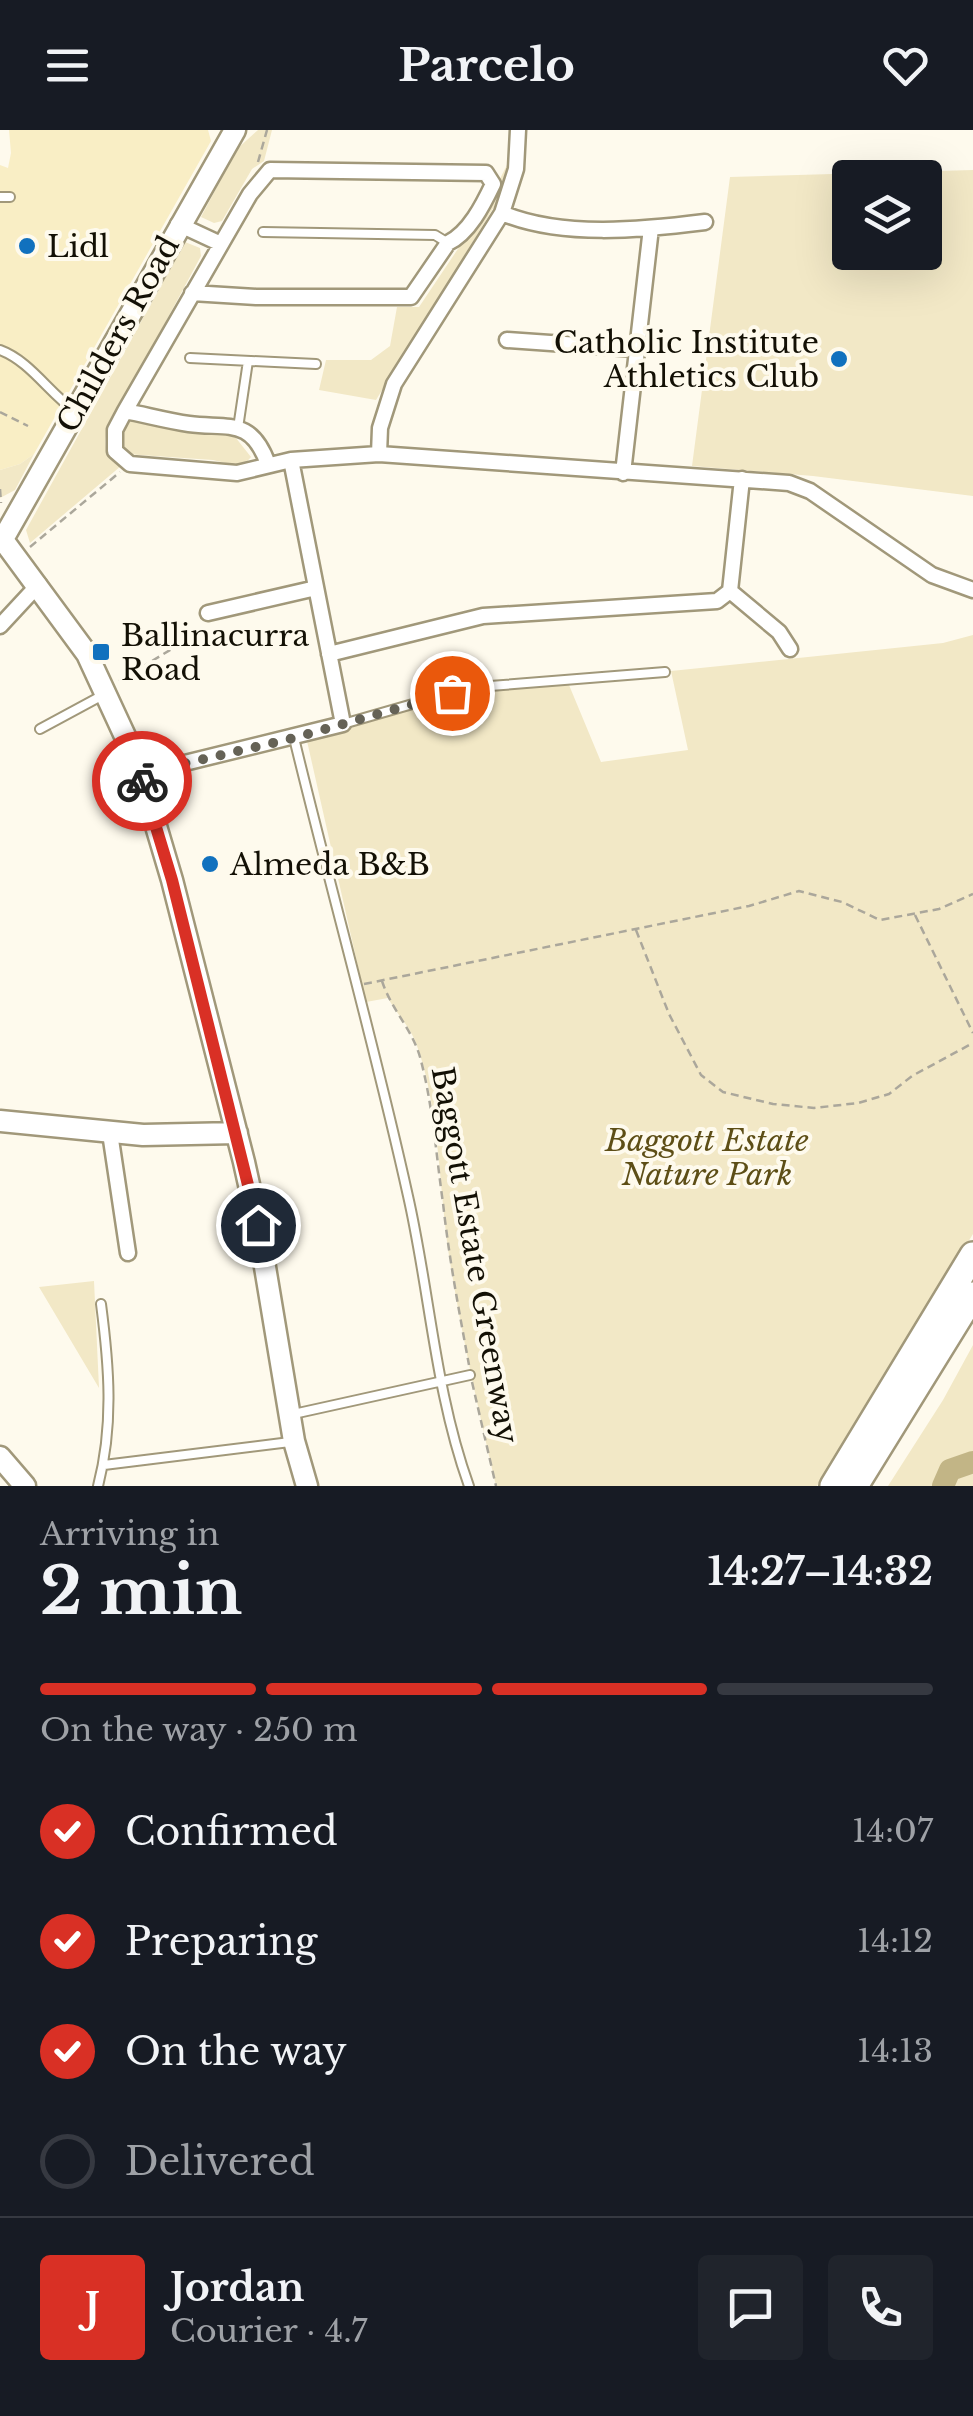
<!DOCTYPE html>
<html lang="en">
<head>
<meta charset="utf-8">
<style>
  body { margin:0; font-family:"Libre Baskerville",serif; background:#20242c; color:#f1f3f6; height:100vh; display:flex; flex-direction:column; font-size:38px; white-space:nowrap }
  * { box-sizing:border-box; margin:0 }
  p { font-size:32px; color:#9ea1a6 }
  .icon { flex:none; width:55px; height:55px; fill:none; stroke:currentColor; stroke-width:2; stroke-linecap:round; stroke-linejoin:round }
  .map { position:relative; height:1356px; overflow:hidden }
  .side { display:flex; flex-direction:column; background:#171b24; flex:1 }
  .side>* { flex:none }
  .controls { position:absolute; left:832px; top:30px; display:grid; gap:20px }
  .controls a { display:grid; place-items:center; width:110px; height:110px; border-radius:10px; background:#171b24; box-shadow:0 10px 40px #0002; font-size:50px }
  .pin { position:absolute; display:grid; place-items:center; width:85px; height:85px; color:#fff; margin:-42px; border:5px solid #fff; border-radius:50%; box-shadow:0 2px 10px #0007 }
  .courier { position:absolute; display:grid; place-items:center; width:100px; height:100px; margin:-50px; border:8px solid #d93025; border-radius:50%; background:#fff; color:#222; box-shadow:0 2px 12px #0007 }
  .head em { font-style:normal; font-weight:800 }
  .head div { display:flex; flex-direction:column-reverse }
  .head { display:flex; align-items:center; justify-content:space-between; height:170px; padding:0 40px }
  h1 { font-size:65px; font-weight:800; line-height:75px }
  .bar { display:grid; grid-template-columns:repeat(4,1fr); gap:15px 10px; align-content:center; height:120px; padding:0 40px }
  .bar i { height:12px; border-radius:8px; background:#363941 }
  .bar .on { background:#d93025 }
  .bar p { grid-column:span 4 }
  .line { display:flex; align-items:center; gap:25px; padding:0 40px; border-top:2px solid #363941 }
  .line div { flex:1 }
  .round { display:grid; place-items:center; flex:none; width:105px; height:105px; border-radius:10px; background:#20242c }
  ol { padding:0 40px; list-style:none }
  li { display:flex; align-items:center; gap:30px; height:110px }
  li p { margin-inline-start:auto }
  li .icon { padding:10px; border-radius:50%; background:#d93025; color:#fff; stroke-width:4 }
  li:last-child { color:#9ea1a6 }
  li i { width:55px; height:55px; border:5px solid #363941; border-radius:50% }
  header { display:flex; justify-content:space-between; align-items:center; height:130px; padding:0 40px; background:#171b24; font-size:45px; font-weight:800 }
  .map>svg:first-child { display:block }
  .built { fill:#f9eec5 }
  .green { fill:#f2e8c6; fill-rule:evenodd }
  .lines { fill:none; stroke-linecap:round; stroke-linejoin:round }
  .river { stroke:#c2b586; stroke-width:22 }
  .lane-casing { stroke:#a1987a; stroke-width:12 }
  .street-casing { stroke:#a1987a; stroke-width:19 }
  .secondary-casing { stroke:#a1987a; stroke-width:25 }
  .highway-casing { stroke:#a1987a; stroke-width:30 }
  .path { stroke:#aba79b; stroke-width:2.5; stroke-dasharray:8 5; stroke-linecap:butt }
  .lane { stroke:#fff; stroke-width:8 }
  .street { stroke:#fff; stroke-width:14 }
  .secondary { stroke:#fff; stroke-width:20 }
  .highway { stroke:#fff; stroke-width:25 }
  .done { stroke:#656256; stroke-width:10; stroke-dasharray:0 18 }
  .route { stroke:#d93025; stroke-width:12 }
  .poi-dot { fill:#1171be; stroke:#fefaed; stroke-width:4 }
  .labels { text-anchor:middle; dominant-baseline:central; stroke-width:8; stroke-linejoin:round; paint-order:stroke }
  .poi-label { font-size:30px; fill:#131005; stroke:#fefaed; text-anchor:start }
  .street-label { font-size:30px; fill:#131005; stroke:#fefaed }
  .park-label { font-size:30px; font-style:italic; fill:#5d4e16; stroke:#fefaed }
</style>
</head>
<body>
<header><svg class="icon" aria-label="menu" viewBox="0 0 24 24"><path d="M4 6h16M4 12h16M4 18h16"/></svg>Parcelo<svg class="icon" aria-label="heart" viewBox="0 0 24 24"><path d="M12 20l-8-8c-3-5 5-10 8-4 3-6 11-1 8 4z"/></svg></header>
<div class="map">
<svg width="973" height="1356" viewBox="0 0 973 1356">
  <rect width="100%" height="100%" fill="#fefaed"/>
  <path class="built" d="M9 0H208L211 11 34 324 20 334 0 340V35L8 38 11 23Z"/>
  <path class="green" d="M258 0H272L264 31 252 39 222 91 214 93 201 87 237 19Z
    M507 35H511L494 77 376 270 319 260 326 230H371L390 216 397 177H419L484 80Z
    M973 40V366L813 346 692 336 730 47ZM850 48H925V122H850Z
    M185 112 200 118 201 126 107 301C103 318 107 327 121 336L30 413 26 400Z
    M130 290 192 302 232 303 251 327 242 337 213 330 125 324C118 315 119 305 122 295Z
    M34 324 15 360 0 368V340L20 334Z
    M973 505V1104L817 1356H496C479 1282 462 1207 450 1132 439 1064 440 977 416 913 410 897 396 883 388 868L366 872 307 611C393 586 478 555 569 555L601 632 688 620 671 541 943 513Z
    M94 1151 99 1258 39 1157Z
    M973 1215V1356H888L943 1270Z"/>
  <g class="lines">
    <path class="river" d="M943 1356 950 1340 973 1332"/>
    <g class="lane-casing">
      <path id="lane" d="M0 67H10
        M263 102 435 105 448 113
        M0 220C30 231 49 263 75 281
        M190 228 316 234
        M238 298 248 231
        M343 594 451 563 490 556 665 542
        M40 599 103 565
        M294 608C331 761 374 912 408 1066 430 1163 435 1262 469 1356
        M289 1285 470 1245
        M104 1335 290 1312
        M98 1356C114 1295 109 1235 101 1174"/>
    </g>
    <g class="street-casing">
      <path id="street" d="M502 83 516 39 518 0
        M178 94 221 114
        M192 163 256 167H411L448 113C469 103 483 75 493 54L486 43 270 40 250 64 125 281 115 300V321L130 334 237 343 291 330 379 324 789 353 810 361 932 445 973 460
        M507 210 636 219
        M125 281C146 285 168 291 189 294 228 299 251 287 268 334
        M379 324 380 298 394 254 502 83C561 108 642 100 705 92
        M623 343 651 98
        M730 461 779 502 790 519
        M208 483 316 458
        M0 496 39 454
        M329 524 483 486 717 471 730 461 742 349
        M140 644 343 594 291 330
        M110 1003 128 1123"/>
    </g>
    <g class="secondary-casing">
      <path id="secondary" d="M0 406 87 524 137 632 172 750 244 1032 258 1095 294 1311 307 1356
        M3 409 235 0
        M0 991 143 1005 237 1003
        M0 1327 25 1356"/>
    </g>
    <g class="highway-casing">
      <path id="highway" d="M833 1356 973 1125
        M855 1356 973 1165"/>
    </g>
    <path class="path" d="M258 32 267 0
      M0 282 28 296
      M0 359 1 373
      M30 417 120 342
      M119 551 203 500
      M915 785 973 903
      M636 800 669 884 701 945 723 962 773 974 814 978 858 973 889 964 912 946 973 913
      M382 851C391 879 412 899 420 927 433 975 436 1025 443 1073 449 1128 459 1181 469 1235
      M364 854 749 776 799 761 842 772 880 790 939 779 973 764
      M472 1252 496 1356"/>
    <use href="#lane" class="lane"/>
    <use href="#street" class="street"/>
    <use href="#secondary" class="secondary"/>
    <use href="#highway" class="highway"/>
  </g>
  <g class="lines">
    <path class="done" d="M142 651 140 644 294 608 452 563"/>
    <path class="route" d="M142 651 172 750 258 1095"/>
  </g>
  <g class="poi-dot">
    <circle cx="27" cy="116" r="10"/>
    <circle cx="839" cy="229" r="10"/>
    <rect x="91" y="512" width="20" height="20" rx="5"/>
    <circle cx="210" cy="734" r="10"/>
  </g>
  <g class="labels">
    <g class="poi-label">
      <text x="47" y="116">Lidl</text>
      <text x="819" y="212" text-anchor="end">Catholic Institute<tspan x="819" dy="34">Athletics Club</tspan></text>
      <text x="121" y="505">Ballinacurra<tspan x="121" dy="34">Road</tspan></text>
      <text x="230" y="734">Almeda B&amp;B</text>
    </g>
    <g class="street-label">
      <text transform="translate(118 204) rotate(-61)">Childers Road</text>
      <text transform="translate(475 1125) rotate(80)">Baggott Estate Greenway</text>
    </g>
    <g class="park-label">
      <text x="707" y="1010">Baggott Estate<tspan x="707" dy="34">Nature Park</tspan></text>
    </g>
  </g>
</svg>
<div class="controls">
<a><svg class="icon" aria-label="layers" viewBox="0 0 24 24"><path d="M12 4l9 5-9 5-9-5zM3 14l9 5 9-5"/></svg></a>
</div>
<div class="pin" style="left:452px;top:563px;background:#ea580c"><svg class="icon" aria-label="bag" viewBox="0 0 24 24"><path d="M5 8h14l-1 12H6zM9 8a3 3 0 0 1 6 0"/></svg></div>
<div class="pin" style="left:258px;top:1095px;background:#1f2937"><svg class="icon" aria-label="home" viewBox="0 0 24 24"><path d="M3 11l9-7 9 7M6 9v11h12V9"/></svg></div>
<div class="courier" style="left:142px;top:651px"><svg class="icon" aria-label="bike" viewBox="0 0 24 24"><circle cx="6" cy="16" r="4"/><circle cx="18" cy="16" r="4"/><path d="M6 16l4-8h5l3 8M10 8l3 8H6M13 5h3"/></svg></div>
</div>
<section class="side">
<div class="head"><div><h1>2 min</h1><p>Arriving in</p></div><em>14:27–14:32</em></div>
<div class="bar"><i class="on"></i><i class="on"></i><i class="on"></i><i></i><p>On the way · 250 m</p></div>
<ol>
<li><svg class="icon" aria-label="check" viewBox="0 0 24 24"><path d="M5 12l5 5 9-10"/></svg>Confirmed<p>14:07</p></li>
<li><svg class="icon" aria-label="check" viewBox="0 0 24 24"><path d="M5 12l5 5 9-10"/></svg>Preparing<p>14:12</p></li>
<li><svg class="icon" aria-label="check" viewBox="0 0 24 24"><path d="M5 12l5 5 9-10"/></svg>On the way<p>14:13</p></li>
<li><i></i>Delivered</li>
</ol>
<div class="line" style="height:180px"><b class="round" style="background:#d93025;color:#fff">J</b><div><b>Jordan</b><p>Courier · 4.7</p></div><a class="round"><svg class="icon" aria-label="chat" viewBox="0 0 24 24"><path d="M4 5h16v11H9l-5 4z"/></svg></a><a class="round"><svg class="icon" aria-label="phone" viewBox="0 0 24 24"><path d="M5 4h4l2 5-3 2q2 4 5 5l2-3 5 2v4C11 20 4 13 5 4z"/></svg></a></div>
</section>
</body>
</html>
